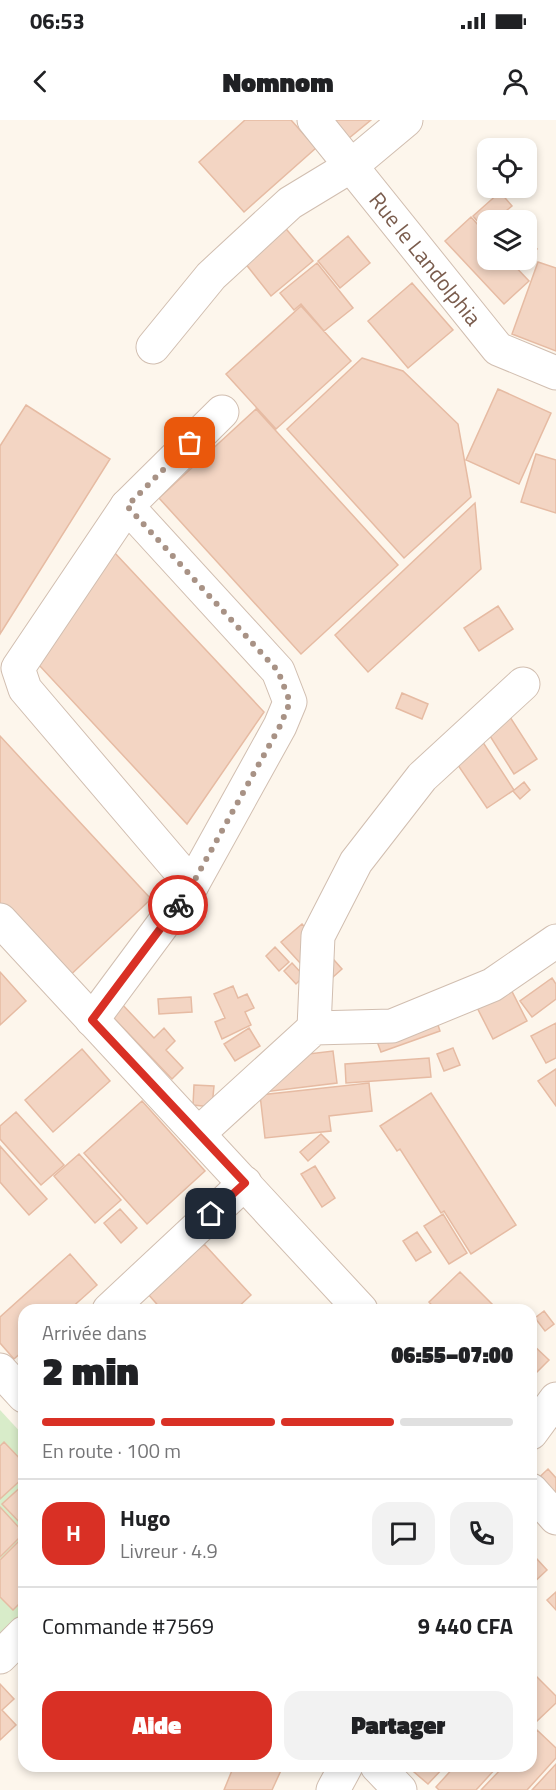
<!DOCTYPE html>
<html lang="fr">
<head>
<meta charset="utf-8">
<style>
  body { margin:0; font-family:"Titillium Web",sans-serif; background:#f2f2f2; color:#202124; height:100vh; display:flex; flex-direction:column; font-size:22px; white-space:nowrap }
  * { box-sizing:border-box; margin:0 }
  p { font-size:20px; color:#757577 }
  .icon { flex:none; width:33px; height:33px; fill:none; stroke:currentColor; stroke-width:2; stroke-linecap:round; stroke-linejoin:round }
  .map { position:relative; flex:1; overflow:hidden }
  .drawer { position:absolute; left:18px; top:1184px; width:519px; height:468px; display:flex; flex-direction:column; background:#fff; border-radius:18px; box-shadow:0 3px 9px #0003 }
  .drawer>* { flex:none }
  .buttons { position:absolute; left:477px; top:18px; display:grid; gap:12px }
  .buttons a { display:grid; place-items:center; width:60px; height:60px; border-radius:12px; background:#fff; box-shadow:0 3px 9px #0003; font-size:30px }
  .pin { position:absolute; display:grid; place-items:center; width:51px; height:51px; color:#fff; margin:-26px; border-radius:12px; box-shadow:0 3px 9px #0006 }
  .courier { position:absolute; display:grid; place-items:center; width:60px; height:60px; margin:-30px; border:4px solid #d93025; border-radius:50%; background:#fff; color:#222; box-shadow:0 2px 8px #0007 }
  .headline em { font-style:normal; font-weight:800 }
  .headline div { display:flex; flex-direction:column-reverse }
  .headline { display:flex; align-items:center; justify-content:space-between; height:102px; padding:0 24px }
  h1 { font-size:39px; font-weight:800; line-height:45px }
  .bar { display:grid; grid-template-columns:repeat(4,1fr); gap:9px 6px; align-content:center; height:72px; padding:0 24px }
  .bar i { height:8px; border-radius:4px; background:#e0e0e0 }
  .bar .current { background:#d93025 }
  .bar p { grid-column:span 4 }
  .line { display:flex; align-items:center; gap:15px; padding:0 24px; border-top:2px solid #e0e0e0 }
  .line div { flex:1 }
  .round { display:grid; place-items:center; flex:none; width:63px; height:63px; border-radius:18px; background:#f2f2f2 }
  .cta { display:flex; gap:12px; margin-top:auto; padding:12px 24px }
  .cta a { flex:1; height:69px; border-radius:18px; background:#d93025; color:#fff; font-size:24px; font-weight:800; line-height:69px; text-align:center }
  .cta a+a { background:#f2f2f2; color:#202124 }
  .status { display:flex; justify-content:space-between; align-items:center; height:42px; padding:0 30px; background:#fff; direction:ltr }
  .status svg { height:16px; fill:currentColor }
  header { display:flex; justify-content:space-between; align-items:center; height:78px; padding:0 24px; background:#fff; font-size:27px; font-weight:800 }
  .map>svg:first-child { display:block }
  .green { fill:#d8ecc9 }
  .building { fill:#f3d5c3; stroke:#e6bba3; stroke-width:1.5 }
  .lines { fill:none; stroke-linecap:round; stroke-linejoin:round }
  .minor-casing { stroke:#d1beb0; stroke-width:35 }
  .minor { stroke:#fff; stroke-width:33 }
  .done { stroke:#a89285; stroke-width:6; stroke-dasharray:0 10.8 }
  .route { stroke:#d93025; stroke-width:8 }
  .labels { text-anchor:middle; dominant-baseline:central; stroke-width:4.5; stroke-linejoin:round; paint-order:stroke }
  .street-label { font-size:22px; fill:#7a5c4d; stroke:#fffaf3 }
</style>
</head>
<body>
<div class="status"><b>06:53</b><svg viewBox="0 0 49 12"><path d="M0 12V9h3v3zM5 12V6h3v6zM10 12V3h3v9zM15 12V0h3v12zM26 1h20v11H26zM47 4h2v5h-2z"/></svg></div>
<header><svg class="icon" aria-label="back" viewBox="0 0 24 24"><path d="M15 5l-7 7 7 7"/></svg>Nomnom<svg class="icon" aria-label="person" viewBox="0 0 24 24"><circle cx="12" cy="8" r="4"/><path d="M4 21q1-7 8-7t8 7"/></svg></header>
<div class="map">
<svg width="556" height="1670" viewBox="0 0 556 1670">
  <rect width="100%" height="100%" fill="#fdf6ec"/>
  <path class="green" d="M0 1290 24 1316V1509L0 1533Z"/>
  <path class="building" d="M245 0H291L316 28 244 92 199 42Z
    M335 0H371L348 19Z
    M500 72 512 86 495 100H488V107L485 110 473 96Z
    M508 94 513 100H501Z
    M471 97 488 116V140H509L529 161 504 184 445 121Z
    M282 104 313 141 271 176 241 138Z
    M348 116 370 143 340 168 318 141Z
    M526 116 537 129 526 138Z
    M512 140H525L518 146Z
    M538 142 556 148V231L512 214Z
    M317 143 353 188 324 211 301 184 294 190 280 173Z
    M412 163 453 210 408 248 368 201Z
    M301 186 351 241 276 309 226 254Z
    M362 238 403 251 458 304 471 377 404 438 287 309Z
    M498 269 551 293 519 364 466 340Z
    M26 285 110 339 0 514V326Z
    M256 289 398 445 301 534 159 378Z
    M536 334 556 340V393L521 382Z
    M475 383 481 449 368 552 335 515Z
    M113 431 264 592 187 704 38 544Z
    M498 486 513 509 479 531 464 508Z
    M402 573 428 584 422 599 396 588Z
    M501 583 537 639 514 654 478 597Z
    M471 604 514 670 487 688 443 623Z
    M0 616 151 779 63 862 0 794Z
    M524 662 530 670 520 679 513 671Z
    M302 804 342 849 322 867 281 822Z
    M275 827 289 842 279 851 266 836Z
    M292 843 304 856 296 864 284 851Z
    M498 844 527 901 493 919 464 862Z
    M0 852 26 881 0 905Z
    M552 858 556 864V879L532 897 520 881Z
    M233 866 238 878 247 874 254 888 245 892 251 905 222 919 215 902 225 898 214 874Z
    M191 877 192 892 159 894 158 879Z
    M119 881 154 918 164 908 175 921 166 930 183 948 172 959 108 892Z
    M432 887 440 911 381 932 372 908Z
    M556 903V938L546 943 531 916Z
    M249 908 260 926 235 941 224 924Z
    M453 928 460 945 444 951 437 934Z
    M82 929 110 961 53 1012 25 980Z
    M333 931 337 963 264 972 259 940Z
    M429 938 431 957 346 963 345 944Z
    M556 949V986L538 961Z
    M369 963 372 991 329 996 331 1011 265 1018 260 975Z
    M194 965 214 966 212 987 193 985Z
    M431 973 516 1105 471 1134 444 1091 441 1093 400 1029 397 1031 380 1006Z
    M142 981 205 1051 147 1104 84 1033Z
    M16 992 64 1045 41 1065 0 1019V1006Z
    M321 1014 329 1022 308 1041 300 1032Z
    M0 1026 47 1079 29 1095 0 1062Z
    M79 1034 121 1080 95 1103 54 1056Z
    M315 1046 335 1078 322 1087 301 1054Z
    M120 1089 137 1108 121 1123 104 1103Z
    M443 1094 467 1133 449 1144 424 1106Z
    M417 1112 431 1132 416 1141 403 1121Z
    M204 1124 251 1175 235 1190H162L148 1174Z
    M70 1134 97 1165 69 1190H24V1230L14 1239 0 1223V1197Z
    M460 1152 498 1190H436L429 1182Z
    M544 1191 554 1204 545 1211 535 1198Z
    M531 1223 549 1240 531 1258Z
    M4 1322 24 1343V1357L0 1379V1326Z
    M548 1349 556 1358V1380L531 1365Z
    M24 1364V1407L2 1384Z
    M0 1387 24 1413 0 1437Z
    M24 1416V1479L13 1490 0 1477V1440Z
    M536 1438 547 1450 531 1465V1443Z
    M556 1472V1490L547 1480Z
    M534 1554 556 1576V1583L536 1602 531 1597V1557Z
    M0 1564 14 1579 2 1590 16 1605 0 1620Z
    M537 1610 556 1628V1638L527 1670H481L504 1646H531V1617Z
    M556 1644V1670H532Z
    M232 1646H283L272 1670H224L233 1648Z
    M407 1646H445L428 1664Z
    M455 1646H498L476 1670H439L436 1667Z"/>
  <g class="lines">
    <g class="minor-casing">
      <g id="minor">
        <path id="s1" d="M314 0 498 229 556 253"/>
        <path d="M153 227 211 156 290 83 351 46 406 0"/>
        <path d="M127 386 18 548 25 569 192 765"/>
        <path d="M0 800 361 1190"/>
        <path d="M92 900 192 765 280 606 290 582 278 551 127 386 222 292"/>
        <path d="M314 908 318 816 356 742 422 657 523 564"/>
        <path d="M199 1013 314 908 392 906 492 865 556 821"/>
        <path d="M109 1190 245 1063"/>
        <path d="M0 1250 24 1276"/>
        <path d="M531 1313 556 1279"/>
        <path d="M531 1370 556 1398"/>
        <path d="M0 1537 24 1513"/>
        <path d="M377 1646 400 1670"/>
        <path d="M333 1670 346 1646"/>
      </g>
    </g>
    <use href="#minor" class="minor"/>
  </g>
  <g class="lines">
    <path class="done" d="M178 785 192 765 280 606 290 582 278 551 127 386 190 323"/>
    <path class="route" d="M178 785 92 900 245 1063 211 1094"/>
  </g>
  <g class="labels">
    <g class="street-label">
      <text stroke="none"><textPath href="#s1" startOffset="178">Rue le Landolphia</textPath></text>
    </g>
  </g>
</svg>
<div class="buttons">
<a><svg class="icon" aria-label="locate" viewBox="0 0 24 24"><circle cx="12" cy="12" r="6"/><path d="M12 2v4M12 18v4M2 12h4M18 12h4"/></svg></a>
<a><svg class="icon" aria-label="layers" viewBox="0 0 24 24"><path d="M12 4l9 5-9 5-9-5zM3 14l9 5 9-5"/></svg></a>
</div>
<div class="pin" style="left:190px;top:323px;background:#ea580c"><svg class="icon" aria-label="bag" viewBox="0 0 24 24"><path d="M5 8h14l-1 12H6zM9 8a3 3 0 0 1 6 0"/></svg></div>
<div class="pin" style="left:211px;top:1094px;background:#1f2937"><svg class="icon" aria-label="home" viewBox="0 0 24 24"><path d="M3 11l9-7 9 7M6 9v11h12V9"/></svg></div>
<div class="courier" style="left:178px;top:785px"><svg class="icon" aria-label="bike" viewBox="0 0 24 24"><circle cx="6" cy="16" r="4"/><circle cx="18" cy="16" r="4"/><path d="M6 16l4-8h5l3 8M10 8l3 8H6M13 5h3"/></svg></div>
<section class="drawer">
<div class="headline"><div><h1>2 min</h1><p>Arrivée dans</p></div><em>06:55–07:00</em></div>
<div class="bar"><i class="current"></i><i class="current"></i><i class="current"></i><i></i><p>En route · 100 m</p></div>
<div class="line" style="height:108px"><b class="round" style="background:#d93025;color:#fff">H</b><div><b>Hugo</b><p>Livreur · 4.9</p></div><a class="round"><svg class="icon" aria-label="chat" viewBox="0 0 24 24"><path d="M4 5h16v11H9l-5 4z"/></svg></a><a class="round"><svg class="icon" aria-label="phone" viewBox="0 0 24 24"><path d="M5 4h4l2 5-3 2q2 4 5 5l2-3 5 2v4C11 20 4 13 5 4z"/></svg></a></div>
<div class="line" style="height:78px"><div>Commande #7569</div><b>9 440 CFA</b></div>
<div class="cta"><a>Aide</a><a>Partager</a></div>
</section>
</div>
</body>
</html>
